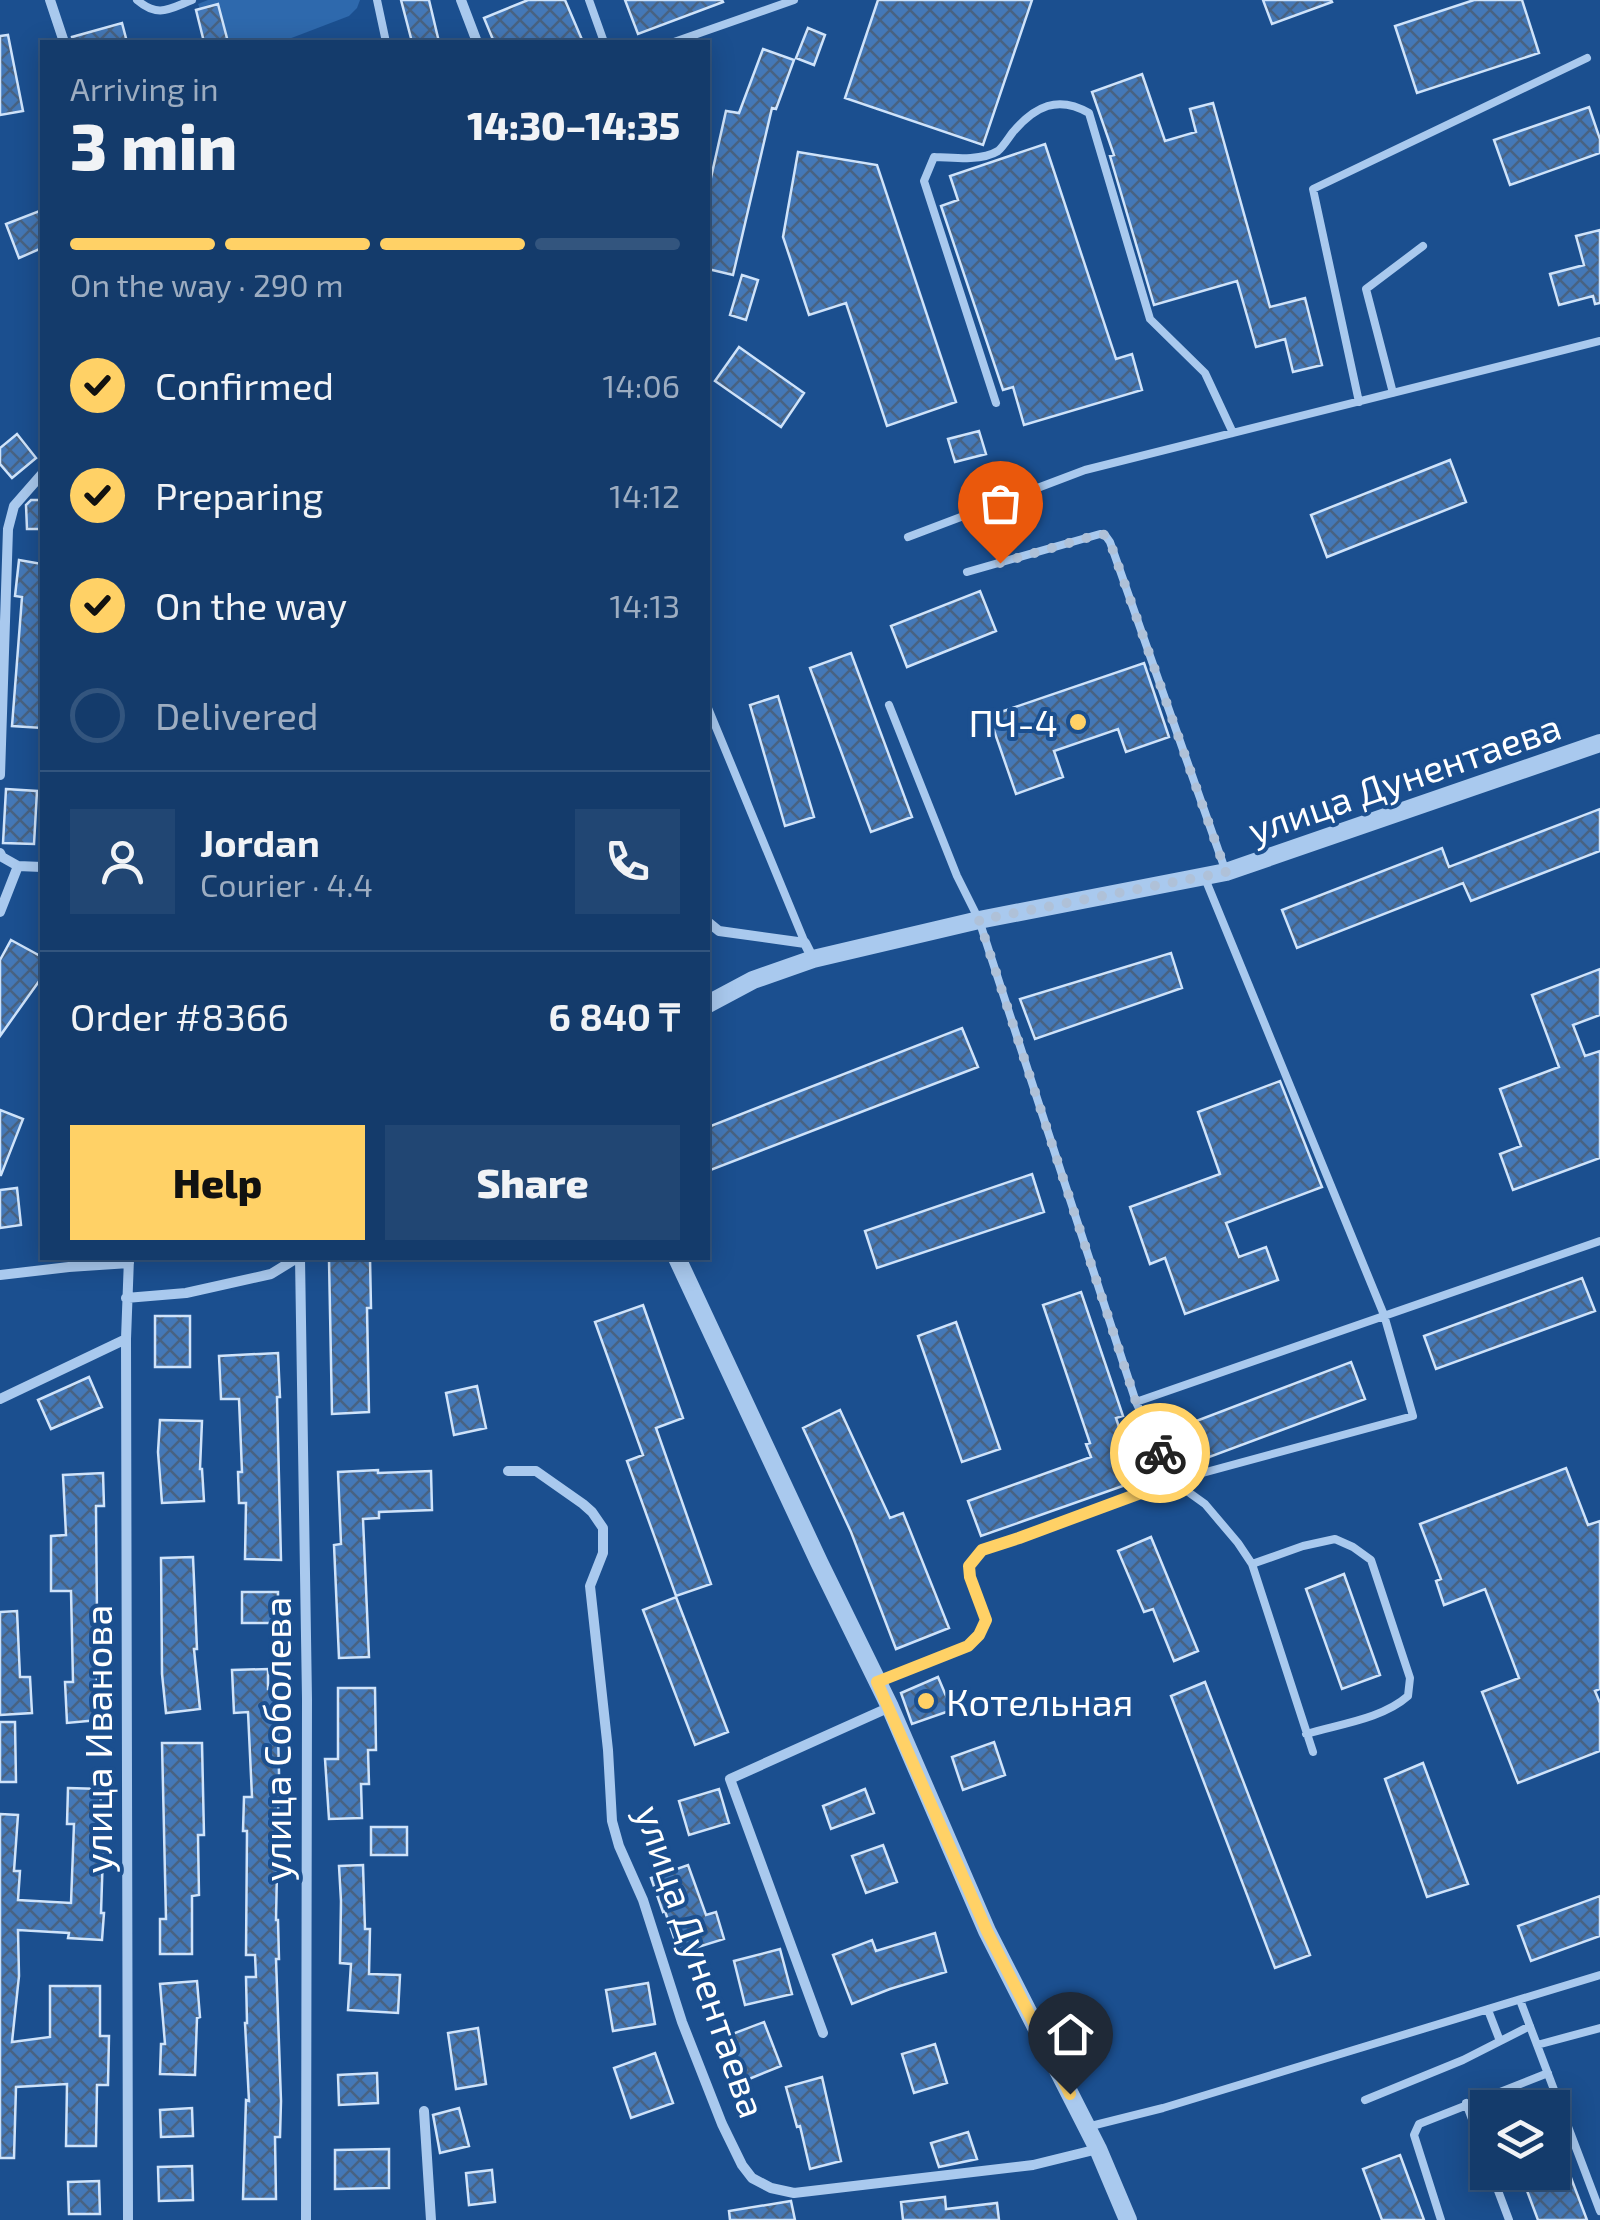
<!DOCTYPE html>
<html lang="en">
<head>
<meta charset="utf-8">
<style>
  body { margin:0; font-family:"Exo 2",sans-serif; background:#214673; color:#f1f3f6; height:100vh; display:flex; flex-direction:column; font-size:38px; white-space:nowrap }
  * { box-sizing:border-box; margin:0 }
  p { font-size:32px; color:#9dadc1 }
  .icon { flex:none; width:55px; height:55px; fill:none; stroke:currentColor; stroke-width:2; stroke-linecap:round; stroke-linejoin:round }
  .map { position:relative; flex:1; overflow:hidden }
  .sheet { position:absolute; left:40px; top:40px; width:670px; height:1220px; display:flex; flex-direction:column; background:#143b6b; border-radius:0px; box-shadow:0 5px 25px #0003,0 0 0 2px #33557e }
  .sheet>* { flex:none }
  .controls { position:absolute; left:1470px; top:2090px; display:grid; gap:20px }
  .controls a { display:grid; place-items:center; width:100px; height:100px; border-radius:0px; background:#143b6b; box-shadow:0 5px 25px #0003,0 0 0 2px #33557e; font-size:50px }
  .pin { position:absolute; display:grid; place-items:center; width:85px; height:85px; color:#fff; margin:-102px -42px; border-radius:50% 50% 50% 0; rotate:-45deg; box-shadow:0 0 10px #0007 }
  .pin .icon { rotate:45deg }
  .courier { position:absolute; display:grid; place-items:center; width:100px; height:100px; margin:-50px; border:8px solid #ffd166; border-radius:50%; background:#fff; color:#222; box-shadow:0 2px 12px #0007 }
  .overview em { font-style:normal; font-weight:800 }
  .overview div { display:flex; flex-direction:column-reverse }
  .overview { display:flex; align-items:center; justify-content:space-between; height:170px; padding:0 30px }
  h1 { font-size:65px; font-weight:800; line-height:75px }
  .bar { display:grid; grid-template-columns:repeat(4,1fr); gap:15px 10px; align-content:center; height:120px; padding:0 30px }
  .bar i { height:12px; border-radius:8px; background:#33557e }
  .bar .current { background:#ffd166 }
  .bar p { grid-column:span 4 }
  .line { display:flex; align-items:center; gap:25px; padding:0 30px; border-top:2px solid #33557e }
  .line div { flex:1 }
  .round { display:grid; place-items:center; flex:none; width:105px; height:105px; border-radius:0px; background:#214673 }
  ol { padding:0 30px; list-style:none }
  li { display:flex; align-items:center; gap:30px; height:110px }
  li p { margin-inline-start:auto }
  li .icon { padding:10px; border-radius:50%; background:#ffd166; color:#111; stroke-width:4 }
  li:last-child { color:#9dadc1 }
  li i { width:55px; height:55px; border:5px solid #33557e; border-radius:50% }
  .cta { display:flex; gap:20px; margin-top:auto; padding:20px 30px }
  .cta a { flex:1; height:115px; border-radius:0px; background:#ffd166; color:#111; font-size:40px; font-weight:800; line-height:115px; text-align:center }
  .cta a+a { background:#214673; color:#f1f3f6 }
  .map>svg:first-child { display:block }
  .green { fill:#2e69ad }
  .building { fill:url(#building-cross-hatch); stroke:#cfe3fa; stroke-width:2.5 }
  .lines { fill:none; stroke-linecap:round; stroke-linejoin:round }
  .service { stroke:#a9c9ee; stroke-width:8 }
  .minor { stroke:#a9c9ee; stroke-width:10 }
  .tertiary { stroke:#a9c9ee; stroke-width:18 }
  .done { stroke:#afc1d8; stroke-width:10; stroke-dasharray:0 18 }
  .route { stroke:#ffd166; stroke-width:12 }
  .poi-dot { fill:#ffd166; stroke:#1b4f8f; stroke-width:4 }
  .labels { text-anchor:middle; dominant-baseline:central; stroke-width:8; stroke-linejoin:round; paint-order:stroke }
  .poi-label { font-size:38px; fill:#fff; stroke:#1b4f8f; text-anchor:end }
  .street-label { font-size:38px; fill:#fff; stroke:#1b4f8f }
</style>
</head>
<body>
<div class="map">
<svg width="1600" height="2220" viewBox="0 0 1600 2220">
  <defs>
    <pattern id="building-cross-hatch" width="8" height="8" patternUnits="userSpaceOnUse" patternTransform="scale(2.5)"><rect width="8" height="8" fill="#4478b7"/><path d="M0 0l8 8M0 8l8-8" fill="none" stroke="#486282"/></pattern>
  </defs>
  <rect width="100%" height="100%" fill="#1b4f8f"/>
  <path class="green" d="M208 0H360L357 8 349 16 281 42H213L198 4Z"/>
  <path class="building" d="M401 0H429L439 42H412Z
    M528 0H565L583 42H494L484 18Z
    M625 0H722L723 2 638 34Z
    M878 0H1032L983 145 845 98Z
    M1263 0H1331L1332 2 1272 24Z
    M1474 0H1522L1539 53 1417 93 1395 26Z
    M218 4 228 42H204L196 10Z
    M122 23 127 42H73L72 37Z
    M808 28 825 35 814 65 796 58Z
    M8 35 23 111 0 115V36Z
    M763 49 794 60 776 109 772 108 733 275 708 269V191L726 111 739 113Z
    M1142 74 1165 141 1196 132 1190 109 1213 103 1270 307 1305 298 1322 365 1293 372 1285 339 1256 347 1237 281 1154 305 1110 156 1114 155 1092 92Z
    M1589 107 1600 139V153L1510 185 1494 140Z
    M1045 144 1116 359 1132 354 1142 390 1024 425 1013 387 1003 390 941 206 958 200 950 176Z
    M798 152 877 165 956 402 887 426 846 303 809 315 783 237Z
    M42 210V248L19 258 6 224Z
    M1600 230V303L1595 304 1593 296 1559 305 1550 274 1584 265 1576 236Z
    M742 275 758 280 746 320 730 315Z
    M739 347 804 393 781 427 715 381Z
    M979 431 986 454 955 462 948 439Z
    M17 434 36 458 12 478 0 464V448Z
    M1450 460 1466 502 1327 557 1311 515Z
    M31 500H42V529H27L26 505Z
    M19 560 42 564V728L12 726 22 597 15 596Z
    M980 591 996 631 907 667 891 626Z
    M851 653 912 817 871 832 810 668Z
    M1144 663 1169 737 1126 752 1118 729 1054 751 1063 777 1016 794 989 716Z
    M778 696 814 817 785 826 750 705Z
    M6 789 37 791 34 844 3 843Z
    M1600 809V851L1471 901 1463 883 1297 948 1282 910 1442 848 1449 867Z
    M11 940 42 957V977L0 1036V960Z
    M1171 953 1182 988 1035 1039 1020 999Z
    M1600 969V1015L1573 1025 1585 1056 1600 1051V1158L1513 1190 1500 1154 1521 1146 1500 1089 1559 1067 1532 995Z
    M962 1028 978 1067 708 1171V1127Z
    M1280 1081 1322 1187 1226 1223 1239 1257 1266 1247 1278 1280 1185 1314 1165 1258 1150 1264 1130 1207 1220 1174 1198 1112Z
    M0 1110 23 1119 1 1175H0Z
    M1032 1174 1044 1212 877 1268 865 1231Z
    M17 1188 21 1225 0 1228V1190Z
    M370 1258 371 1308H367L369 1412 332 1414 329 1259Z
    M1582 1278 1595 1311 1436 1369 1424 1336Z
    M1081 1292 1123 1416 1116 1418 1137 1481 981 1536 968 1501 1091 1457 1086 1444 1090 1443 1043 1305Z
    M643 1305 683 1418 656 1428 711 1584 676 1596 627 1461 643 1455 595 1322Z
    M155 1316H190V1367H155Z
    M956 1322 1000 1449 962 1462 918 1336Z
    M278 1353 280 1397H277L281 1560 245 1559 246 1503H239L238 1472H242L239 1399H221L219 1356Z
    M1351 1362 1365 1399 1204 1459 1191 1423Z
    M89 1377 102 1407 51 1429 38 1400Z
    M477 1386 486 1428 454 1435 446 1393Z
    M840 1410 890 1518 903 1513 949 1628 896 1649 851 1532 803 1428Z
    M160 1420 202 1421 200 1469H202L204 1501 162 1503 158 1452Z
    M1566 1468 1588 1525 1600 1521V1689L1595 1691 1600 1703V1751L1518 1783 1482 1692 1519 1678 1485 1589 1444 1605 1436 1581 1441 1579 1420 1524Z
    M378 1470V1473L431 1471 432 1510 379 1512V1518L363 1519 369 1657 339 1658 334 1545 341 1544 338 1472Z
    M103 1473 104 1506H96L97 1617 101 1616 102 1654H96L98 1720 67 1723 65 1682H73L71 1591H51V1536L66 1535 63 1475Z
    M1151 1537 1198 1651 1174 1661 1153 1609 1144 1612 1118 1551Z
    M193 1557 197 1649H194L200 1709 166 1713 162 1674 161 1558Z
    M1344 1574 1380 1675 1342 1689 1306 1589Z
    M242 1592H278V1623H242Z
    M676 1597 728 1732 695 1745 643 1610Z
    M17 1611 20 1677H30L32 1713 0 1715V1612Z
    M268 1669V1689H277L279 1773 276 1920H278L279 1959H276L281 2101 280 2137H275L276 2199H243L246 2100 249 2101 245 2023H247L246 1977H256L255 1955H246L247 1831H243L244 1797H252L248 1712 234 1713 232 1670Z
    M938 1677 952 1710 912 1724 901 1693Z
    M1205 1682 1310 1955 1275 1968 1171 1696Z
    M338 1688H375L376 1750H368L369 1784H361L362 1818 329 1819 325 1759H338Z
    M0 1722H15L16 1782H0Z
    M994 1742 1005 1775 963 1790 952 1757Z
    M162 1743H202L204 1835H198L199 1895 192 1896V1954H160V1919H166Z
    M1423 1763 1468 1884 1427 1897 1385 1779Z
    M68 1788 101 1789 99 1852H103L101 1913H104L102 1940 68 1938 69 1933 18 1930 19 1976 12 2042 50 2037V1986H100V2036H109L108 2085H97L96 2146H66L67 2084 16 2087 14 2158H0V1814L18 1815 14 1871H20L18 1900 71 1903 74 1824H67Z
    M719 1789 729 1823 689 1835 679 1801Z
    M865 1789 874 1813 831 1829 823 1806Z
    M371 1827H407V1855H371Z
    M883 1845 897 1882 866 1893 852 1856Z
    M363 1865 365 1929H370L369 1974 400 1975 398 2013 348 2010 351 1964 340 1963 341 1901 339 1866Z
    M688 1865 706 1915 716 1912 724 1939 679 1953 665 1911 663 1912 651 1878Z
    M1600 1896V1936L1531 1961 1518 1926Z
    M935 1933 946 1972 890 1989 852 2004 833 1955 872 1940 876 1951Z
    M780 1949 792 1994 745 2005 734 1961Z
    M197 1981 200 2017 197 2018 195 2075 160 2074 161 2044H165L160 1984Z
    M648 1983 655 2024 613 2031 606 1990Z
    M764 2022 781 2066 744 2081 727 2036Z
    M478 2028 486 2084 456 2089 448 2033Z
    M935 2044 947 2083 914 2093 902 2054Z
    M655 2053 673 2103 631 2118 614 2068Z
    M377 2073 378 2103 339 2105 338 2075Z
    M822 2077 841 2161 810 2169 800 2126 797 2127 786 2087Z
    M192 2108 193 2136 161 2137 160 2110Z
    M459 2108 469 2146 440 2153 433 2115Z
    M968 2132 977 2159 939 2167 931 2143Z
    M1554 2133 1587 2220H1538L1520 2172H1552Z
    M389 2149V2188L335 2189V2150Z
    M1400 2155 1424 2220H1382L1363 2169Z
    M192 2166 193 2200 159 2201 158 2167Z
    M492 2170 495 2202 469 2205 466 2173Z
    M99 2181 100 2214H69L68 2182Z
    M945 2197 946 2209 997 2203 999 2220H903L901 2202Z
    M791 2201 795 2220H730L729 2211Z"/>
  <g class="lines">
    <path class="service" d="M137 0C158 18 169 9 192 0
      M377 0 386 42
      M589 0 604 42
      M674 42 794 0
      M1393 393 1366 289 1423 246
      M1359 402 1313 189 1587 58
      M996 403 924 181 934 157C953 158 982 161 998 151 1003 147 1009 137 1013 132 1035 106 1058 95 1089 113L1150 319 1205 373 1233 433
      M908 537 1085 470 1600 341
      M967 572 1100 534 1105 535 1110 542 1226 872
      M889 705 957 876 979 920 1136 1402 1173 1481 1205 1504 1238 1543 1252 1564 1313 1752
      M708 708 805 943
      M1136 1402 1600 1241
      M1252 1564 1303 1546 1335 1539 1353 1547 1371 1560 1410 1678 1408 1696C1382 1719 1339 1724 1306 1734
      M877 1682 968 1646 979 1635 986 1620 970 1577 969 1566 982 1550 1019 1538 1173 1481 1413 1416 1384 1315 1204 876
      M1520 2000 1600 2211
      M1488 2010 1500 2041
      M1537 2045 1600 2028
      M1365 2100 1463 2060 1530 2026
      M1466 2103 1488 2162
      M1087 2127 1163 2108 1600 1975
      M1491 2172 1509 2220
      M1441 2220 1414 2135 1419 2124 1548 2073"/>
    <path class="minor" d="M50 0 64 42
      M461 0 477 42
      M0 775 8 529 14 506 42 474
      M0 853 2 857 18 866
      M0 912 18 866 42 867
      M708 922 719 931 805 943 813 959
      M300 1258 307 1699 306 2220
      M0 1275 69 1267 129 1263
      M126 1298 186 1293 271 1274 297 1258
      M0 1399 126 1339
      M508 1471H536L583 1504 592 1512 603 1528V1553L590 1586 608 1750 612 1821 619 1846 643 1900 682 2022 722 2124 742 2165 752 2178 771 2188 794 2193 1033 2165 1098 2149
      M823 2033 730 1779 890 1707
      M424 2111 431 2220
      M128 2220 126 1339 129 1258"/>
    <path class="tertiary" d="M708 1004 753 980 813 959 979 920 1226 872 1600 743
      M677 1258 819 1562 890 1707 987 1931 1098 2149 1128 2220"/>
  </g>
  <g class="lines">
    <path class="done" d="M1000 563 1100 534 1105 535 1110 542 1226 872 979 920 1136 1402 1160 1453"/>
    <path class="route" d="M1070 2094 987 1931 877 1682 968 1646 979 1635 986 1620 970 1577 969 1566 982 1550 1019 1538 1173 1481 1160 1453"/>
  </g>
  <g class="poi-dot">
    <circle cx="1078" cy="722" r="10"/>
    <circle cx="926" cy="1701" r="10"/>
  </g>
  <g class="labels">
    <g class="poi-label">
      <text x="1058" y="722">ПЧ-4</text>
      <text x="946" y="1701" text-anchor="start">Котельная</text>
    </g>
    <g class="street-label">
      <text transform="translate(1404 777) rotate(-19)">улица Дунентаева</text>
      <text transform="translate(97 1739) rotate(-90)">улица Иванова</text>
      <text transform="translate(276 1739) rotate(-90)">улица Соболева</text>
      <text transform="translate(702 1961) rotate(71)">улица Дунентаева</text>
    </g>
  </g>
</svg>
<div class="controls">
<a><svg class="icon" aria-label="layers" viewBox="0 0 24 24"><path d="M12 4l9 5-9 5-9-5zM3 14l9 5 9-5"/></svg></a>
</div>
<div class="pin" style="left:1000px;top:563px;background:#ea580c"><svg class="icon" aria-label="bag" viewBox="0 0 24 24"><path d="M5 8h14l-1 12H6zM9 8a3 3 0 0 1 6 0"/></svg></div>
<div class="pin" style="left:1070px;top:2094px;background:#1f2937"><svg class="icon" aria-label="home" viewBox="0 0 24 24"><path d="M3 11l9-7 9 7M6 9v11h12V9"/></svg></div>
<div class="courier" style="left:1160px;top:1453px"><svg class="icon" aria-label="bike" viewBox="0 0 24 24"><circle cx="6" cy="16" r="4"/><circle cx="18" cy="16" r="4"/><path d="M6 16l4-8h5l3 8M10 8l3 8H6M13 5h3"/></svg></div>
<section class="sheet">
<div class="overview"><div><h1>3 min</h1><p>Arriving in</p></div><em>14:30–14:35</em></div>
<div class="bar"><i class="current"></i><i class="current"></i><i class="current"></i><i></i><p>On the way · 290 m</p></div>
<ol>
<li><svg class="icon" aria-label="check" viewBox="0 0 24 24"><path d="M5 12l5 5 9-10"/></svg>Confirmed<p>14:06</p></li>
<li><svg class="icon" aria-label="check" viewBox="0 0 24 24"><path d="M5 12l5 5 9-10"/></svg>Preparing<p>14:12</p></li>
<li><svg class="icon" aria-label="check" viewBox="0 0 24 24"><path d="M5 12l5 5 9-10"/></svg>On the way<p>14:13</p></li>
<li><i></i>Delivered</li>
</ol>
<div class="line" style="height:180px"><a class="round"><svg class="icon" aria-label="person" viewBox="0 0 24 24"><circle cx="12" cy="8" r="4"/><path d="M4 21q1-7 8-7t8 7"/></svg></a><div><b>Jordan</b><p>Courier · 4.4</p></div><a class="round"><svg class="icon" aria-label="phone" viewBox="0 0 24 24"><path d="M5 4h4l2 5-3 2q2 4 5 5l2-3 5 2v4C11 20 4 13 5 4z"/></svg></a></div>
<div class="line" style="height:130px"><div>Order #8366</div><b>6 840 ₸</b></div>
<div class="cta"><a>Help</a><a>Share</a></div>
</section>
</div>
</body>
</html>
